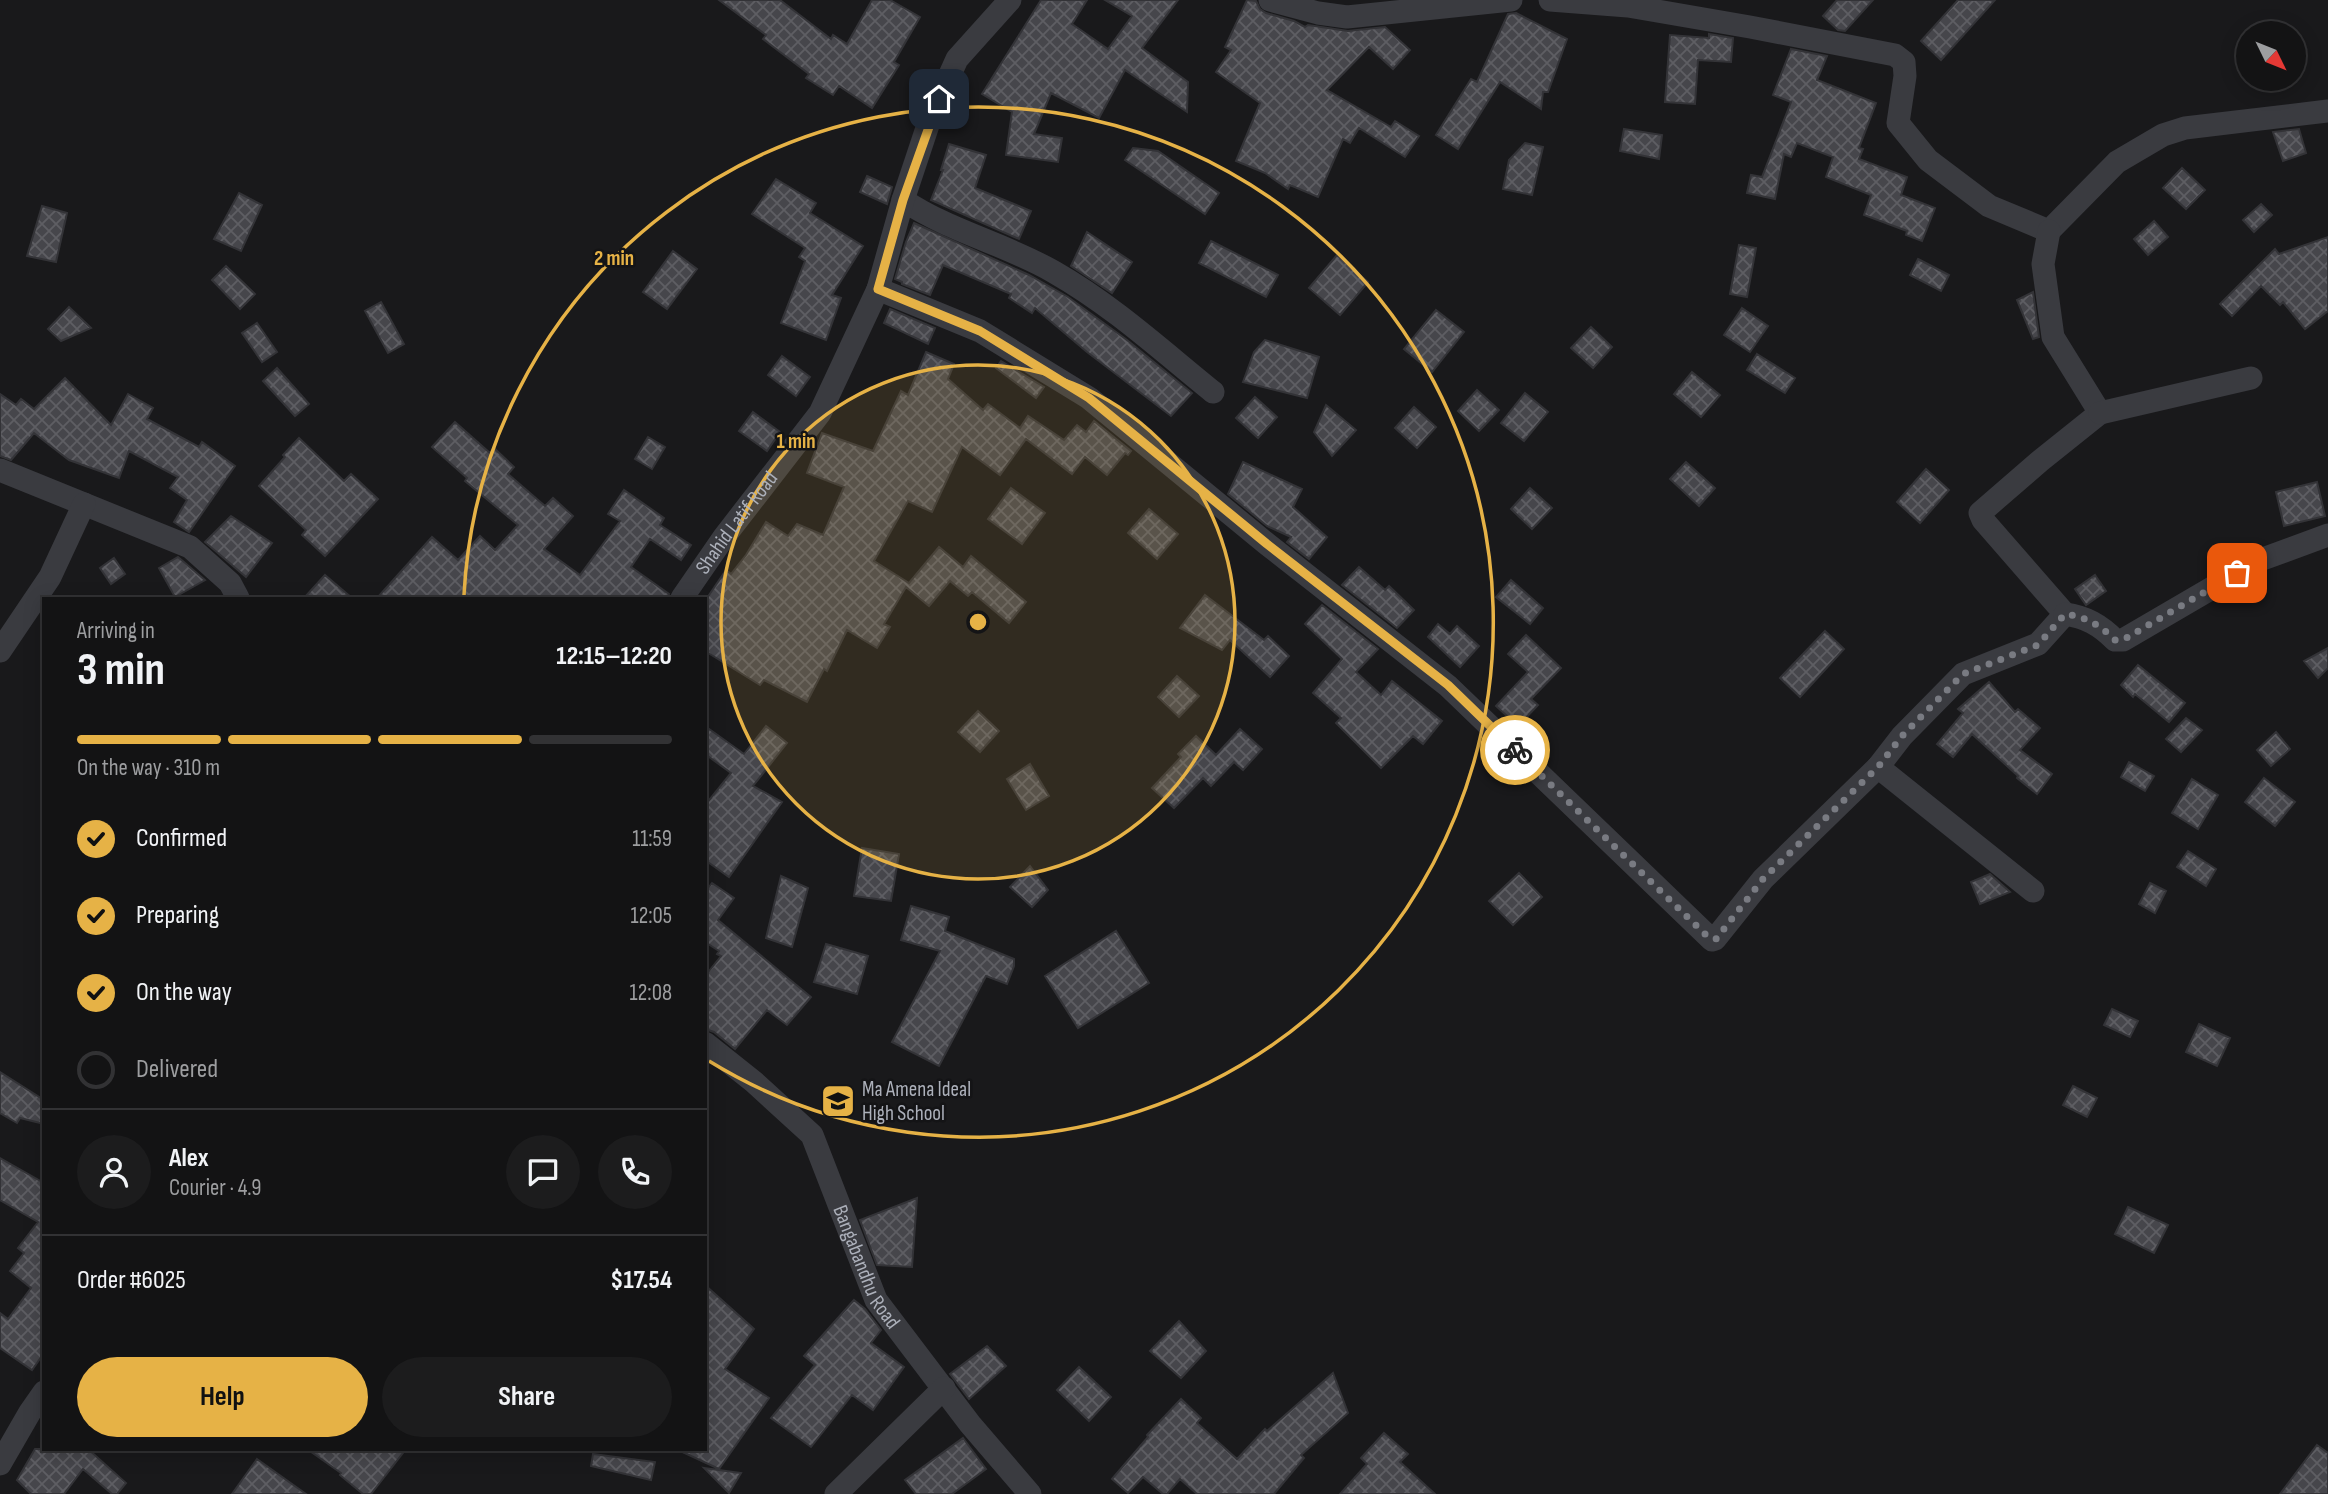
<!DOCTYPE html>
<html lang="en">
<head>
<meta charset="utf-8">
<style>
  body { margin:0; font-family:"Sofia Sans Condensed",sans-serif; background:#1c1c1d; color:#f1f3f6; height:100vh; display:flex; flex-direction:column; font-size:26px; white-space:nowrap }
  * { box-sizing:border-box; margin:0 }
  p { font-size:23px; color:#9d9ea0 }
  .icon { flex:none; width:38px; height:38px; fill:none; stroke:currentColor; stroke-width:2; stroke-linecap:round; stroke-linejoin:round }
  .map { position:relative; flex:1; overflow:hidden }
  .sheet { position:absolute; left:42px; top:597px; width:665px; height:854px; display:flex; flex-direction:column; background:#131314; border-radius:0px; box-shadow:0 4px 18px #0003,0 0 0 2px #323234 }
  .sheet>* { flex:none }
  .needle { width:46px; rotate:133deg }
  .tools { position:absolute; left:2236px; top:21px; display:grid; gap:14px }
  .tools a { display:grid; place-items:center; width:70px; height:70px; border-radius:50%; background:#131314; box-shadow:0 4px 18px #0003,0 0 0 2px #323234; font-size:35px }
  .pin { position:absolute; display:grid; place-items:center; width:60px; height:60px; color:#fff; margin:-30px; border-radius:14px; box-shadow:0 4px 10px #0006 }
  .courier { position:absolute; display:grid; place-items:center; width:70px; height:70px; margin:-35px; border:5px solid #e6b246; border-radius:50%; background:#fff; color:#222; box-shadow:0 2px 9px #0007 }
  .headline em { font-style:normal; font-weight:700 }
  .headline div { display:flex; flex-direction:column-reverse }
  .headline { display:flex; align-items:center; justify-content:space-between; height:119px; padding:0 35px }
  h1 { font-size:46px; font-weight:700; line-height:52px }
  .bar { display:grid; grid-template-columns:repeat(4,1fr); gap:10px 7px; align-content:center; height:84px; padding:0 35px }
  .bar i { height:9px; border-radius:5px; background:#323234 }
  .bar .on { background:#e6b246 }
  .bar p { grid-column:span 4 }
  .line { display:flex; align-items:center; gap:18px; padding:0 35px; border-top:2px solid #323234 }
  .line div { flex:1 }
  .round { display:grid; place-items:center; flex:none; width:74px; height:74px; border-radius:37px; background:#1c1c1d }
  ol { padding:0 35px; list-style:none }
  li { display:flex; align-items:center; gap:21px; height:77px }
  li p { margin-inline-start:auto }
  li .icon { padding:7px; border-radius:50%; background:#e6b246; color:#111; stroke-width:4 }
  li:last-child { color:#9d9ea0 }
  li i { width:38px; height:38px; border:4px solid #323234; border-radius:50% }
  .cta { display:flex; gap:14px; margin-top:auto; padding:14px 35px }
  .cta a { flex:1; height:80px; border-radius:42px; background:#e6b246; color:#111; font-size:28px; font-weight:700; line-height:80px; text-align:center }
  .cta a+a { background:#1c1c1d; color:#f1f3f6 }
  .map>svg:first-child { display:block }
  .building { fill:url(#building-cross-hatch); stroke:#333337; stroke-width:2 }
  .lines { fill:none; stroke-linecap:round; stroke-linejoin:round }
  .minor { stroke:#3a3b40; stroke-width:23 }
  .done { stroke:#797b82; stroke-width:7; stroke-dasharray:0 12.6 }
  .route { stroke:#e6b246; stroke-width:9 }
  .ring { fill:none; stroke:#e6b246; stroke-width:3.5 }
  .labels { text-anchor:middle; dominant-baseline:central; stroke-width:5; stroke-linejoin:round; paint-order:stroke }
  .street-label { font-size:21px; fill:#acb0ba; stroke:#141416 }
  .poi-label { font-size:21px; fill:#acb0ba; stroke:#141416; text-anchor:start }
  .centre { fill:#e6b246; stroke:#141416; stroke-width:3.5 }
  .ring-label { font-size:21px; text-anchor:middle; font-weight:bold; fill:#e6b246; stroke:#141416; stroke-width:5; stroke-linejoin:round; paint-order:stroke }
</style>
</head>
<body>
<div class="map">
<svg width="2328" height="1494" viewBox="0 0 2328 1494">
  <defs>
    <pattern id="building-cross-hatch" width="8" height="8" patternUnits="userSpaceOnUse" patternTransform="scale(1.75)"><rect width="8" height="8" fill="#46464b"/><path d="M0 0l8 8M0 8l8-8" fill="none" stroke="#5e5e63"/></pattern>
  </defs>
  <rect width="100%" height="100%" fill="#19191b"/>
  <path class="building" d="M719 0H780L831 39 833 35 847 44 872 0H890L920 17 894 62 899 65 872 108 839 86 833 95 806 78 809 74 763 39 766 35Z
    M1041 0H1087L1072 24 1108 49 1132 16 1105 0H1178L1142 48 1188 82 1187 112 1125 70 1099 118 1051 93 1034 134 1062 138 1058 162 1006 155 1012 112 982 94Z
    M1247 0 1256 1 1260 9 1266 13 1294 21 1305 27 1308 25 1348 31 1385 27 1410 50 1393 69 1369 47 1327 90 1391 127 1395 121 1419 136 1405 157 1359 128 1350 143 1343 139 1318 197 1290 185 1288 189 1265 173 1236 161 1260 103 1216 72 1231 50 1225 47Z
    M1837 0H1873L1845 31 1838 30 1823 16Z
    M1958 0H1995L1941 60 1921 41Z
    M1516 13 1567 39 1548 92H1543L1541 109 1500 82 1458 149 1436 135 1471 79 1477 82 1508 14Z
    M1709 34 1733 38 1731 62 1698 60 1695 104 1665 102 1670 35 1709 38Z
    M1791 49 1827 56 1817 80 1876 103 1859 148 1863 149 1859 159 1907 177 1901 195 1935 208 1922 241 1906 235 1907 231 1864 215 1871 195 1826 177 1833 157 1797 143 1791 157 1784 154 1775 199 1747 193 1751 175 1762 177 1791 102 1773 95Z
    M1624 129 1662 135 1659 159 1620 151Z
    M2299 129 2306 153 2283 161 2273 132Z
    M1525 143 1543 147 1532 195 1503 189 1509 160Z
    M949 144 986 155 975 188 1031 211 1019 239 931 200 943 170H941Z
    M1133 148 1158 151 1219 193 1205 214 1125 160Z
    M2182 168 2205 190 2186 209 2163 188Z
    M867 176 892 187 887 204 860 192Z
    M776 179 816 203 810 213 863 246 832 295 841 298 826 340 781 323 805 261 799 257 805 248 752 214Z
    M239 193 262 205 241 251 214 239Z
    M2261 204 2272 215 2254 232 2243 220Z
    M42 206 67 213 56 262 27 256Z
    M2154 221 2168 237 2148 255 2134 239Z
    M914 223 1029 275 1068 297 1127 340 1192 393 1171 416 1087 352 1035 308 1032 313 1009 298 1011 294 943 265 930 295 902 284V282L895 279 906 242Z
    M1087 232 1132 262 1112 293 1071 266Z
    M2328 237V311L2305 329 2283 302 2280 305 2261 286 2232 316 2220 304 2275 249 2279 254Z
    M1211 241 1278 275 1266 297 1199 263Z
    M1739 245 1756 248 1747 297 1730 294Z
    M673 251 697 269 667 309 643 292Z
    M1337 255 1368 282 1340 315 1309 288Z
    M1918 259 1949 275 1941 291 1910 275Z
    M226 266 255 294 240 309 212 280Z
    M2033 292 2039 337 2033 339 2017 300Z
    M381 302 404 344 388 353 365 311Z
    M69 307 91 328 61 341 48 329Z
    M1742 308 1768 326 1750 352 1724 335Z
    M890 309 935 328 928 344 884 323Z
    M1436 310 1464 332 1432 372 1404 349Z
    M257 323 277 352 262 362 242 333Z
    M1591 327 1612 347 1593 368 1571 348Z
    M1265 340 1319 357 1307 398 1243 382 1254 352Z
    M926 352 954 364 948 379 983 410 988 404 1020 428 1028 416 1064 440 1077 425 1086 432 1094 421 1131 451 1128 455 1125 453 1107 475 1085 457 1072 474 1026 439 1000 475 962 447 932 512 908 501 874 561 909 583 939 547 963 567 971 556 1026 602 1009 623 972 592 968 596 950 581 929 606 906 587 884 624 890 627 877 648 847 630 827 671 824 669 807 702 764 680 760 685 705 651V601L726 570 731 574 746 555 766 522 788 536 797 524 823 535 844 487 807 473 822 433 873 451 901 391 908 395Z
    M1757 354 1795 378 1785 393 1747 370Z
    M782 356 810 377 796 396 768 375Z
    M1001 361 1044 387 1036 398 996 368Z
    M277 368 309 404 295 416 263 381Z
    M1692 372 1720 395 1701 417 1674 394Z
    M65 378 111 425 128 394 153 408 147 419 199 447 202 442 235 466 189 532 174 522 187 500 170 488 178 477 129 451 119 478 69 460 34 433 11 460 0 456V394L16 405 21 399 34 409Z
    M1477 390 1499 410 1479 431 1458 411Z
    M1525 393 1548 412 1524 441 1501 423Z
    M1255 397 1277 417 1258 438 1236 418Z
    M1326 405 1356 430 1332 456 1314 432Z
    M1414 407 1436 427 1417 448 1395 428Z
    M753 412 780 432 767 451 739 431Z
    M455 422 490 453 494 448 514 467 508 474 545 506 553 498 573 516 544 549 580 575 620 521 608 514 624 490 664 518 660 525 691 545 681 560 650 539 631 567 669 594 668 598H377L432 537 458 560 480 536 495 550 518 525 465 481 467 478 432 447Z
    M648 437 665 447 652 469 635 459Z
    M299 438 344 481 351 474 378 499 325 556 302 535 306 530 259 486 285 457 283 455Z
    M1243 462 1302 489 1293 507 1327 537 1309 559 1287 542 1291 537 1267 526 1228 494Z
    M1686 462 1715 488 1699 506 1670 479Z
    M1926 469 1949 490 1920 523 1897 502Z
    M2317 482 2325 516 2284 526 2276 492Z
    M1011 488 1045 513 1022 544 988 519Z
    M1530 488 1552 508 1532 529 1511 509Z
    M1149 509 1178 534 1157 559 1128 533Z
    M231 516 272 543 246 577 205 542Z
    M178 557 205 580 175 597 159 568Z
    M114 558 125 574 111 584 100 568Z
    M1359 567 1385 590 1389 586 1414 610 1397 628 1342 585Z
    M325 575 352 598H304Z
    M2095 575 2106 591 2086 605 2075 589Z
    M1511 580 1543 608 1530 624 1496 597Z
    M1205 595 1264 640 1268 636 1289 656 1270 677 1230 640 1222 650 1180 628Z
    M1322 605 1378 649 1356 672 1381 695 1392 681 1442 721 1423 744 1413 736 1381 768 1336 723 1341 718 1313 693 1342 659 1305 624Z
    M1438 624 1450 634 1457 626 1479 646 1460 667 1428 637Z
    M1825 631 1844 649 1800 697 1780 678Z
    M1526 635 1561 668 1531 699 1538 705 1518 726 1496 706 1528 672 1508 654Z
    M2328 648V668L2318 678 2304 661Z
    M2138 665 2185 703 2169 722 2135 694 2133 697 2121 685Z
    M1177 676 1199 696 1179 717 1158 697Z
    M1989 682 2015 712 2018 709 2040 728 2020 750 2052 774 2037 794 2017 778 2018 776 1972 734 1953 757 1937 744 1963 713 1958 709Z
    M978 711 999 731 980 752 958 732Z
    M2186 718 2202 730 2181 752 2166 739Z
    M705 726 744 754 766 726 787 743 753 786 782 802 729 877 705 860V805L731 773 705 754Z
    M1240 729 1262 749 1243 770 1234 762 1211 786 1203 778 1174 808 1152 788 1181 757 1178 754 1196 736 1216 755Z
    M2276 732 2290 749 2271 766 2257 750Z
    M2129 762 2154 776 2145 791 2121 777Z
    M1030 764 1049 796 1026 810 1007 779Z
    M2264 778 2295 802 2275 826 2245 802Z
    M2192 779 2218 795 2198 829 2172 813Z
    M862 848 899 854 891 901 854 896Z
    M2188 851 2216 869 2206 886 2177 867Z
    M1030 866 1048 890 1032 907 1010 887Z
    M1519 873 1542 897 1513 925 1489 901Z
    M1990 874 2010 892 1980 904 1971 882Z
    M781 876 808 888 792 947 766 938Z
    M712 883 734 898 718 920 811 997 787 1025 767 1010 735 1049 714 1032 705 1029V976L721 956 717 954 719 951 705 942V892Z
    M2150 883 2166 891 2155 913 2139 904Z
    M911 906 949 917 945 931 1014 959V966L1007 984 986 976 939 1066 892 1042 940 951 901 940Z
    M1116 931 1149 983 1078 1028 1045 976Z
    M826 944 868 956 857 994 814 982Z
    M2112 1009 2138 1021 2130 1037 2104 1025Z
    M2199 1024 2230 1038 2217 1066 2186 1052Z
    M0 1072 44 1100V1124L20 1118 17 1123 0 1113Z
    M2073 1086 2097 1098 2087 1117 2063 1105Z
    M0 1158 44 1183V1353L32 1370 0 1348V1313L8 1319 31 1288 10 1271 24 1253 18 1248 38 1222 0 1200Z
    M917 1198 912 1267 877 1265 860 1220Z
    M2128 1207 2168 1225 2154 1253 2115 1234Z
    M705 1285 754 1329 725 1369 769 1398 719 1469 676 1449H705Z
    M854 1300 865 1309 881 1330 871 1343 904 1367 873 1410 852 1395 811 1447 771 1418 815 1365 804 1356Z
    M1179 1321 1206 1351 1181 1378 1150 1351Z
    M987 1346 1006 1366 969 1399 950 1374Z
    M1079 1367 1111 1397 1089 1421 1057 1390Z
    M1333 1373 1348 1413 1301 1455 1304 1458 1274 1494H1197L1180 1479 1167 1494H1163L1143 1477 1128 1493 1112 1479 1148 1437 1147 1435 1181 1399 1201 1418 1197 1423 1237 1459 1265 1429 1267 1431Z
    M1384 1433 1408 1454 1400 1462 1435 1494H1340L1367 1464 1361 1458Z
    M963 1438 986 1469 952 1494H916L905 1480Z
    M2317 1445 2328 1453V1494H2280Z
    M35 1449H88L126 1483 117 1494H112L83 1469 64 1494H31L17 1480Z
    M307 1449H406L371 1494H363L340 1475 341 1473Z
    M593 1454 655 1462 651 1480 591 1466Z
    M257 1459 306 1494H232Z
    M704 1468 741 1473 729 1493Z"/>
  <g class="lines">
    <g class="minor">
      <path d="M1270 0 1318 13 1347 17 1511 0"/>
      <path d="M1550 0 1628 6 1750 27 1895 55 1904 62 1905 76 1898 123 1928 160 1989 206 2049 231 2117 162 2163 135 2185 128 2328 111"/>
      <path d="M903 200C951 232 1006 244 1054 272 1112 305 1161 350 1213 392"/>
      <path d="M878 289 980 331 1089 398 1267 544 1448 686 1712 940 1715 939 1763 879 1878 767 1902 736 1963 674 2038 644 2065 614 1983 520 1980 513 2040 461 2100 413 2053 337 2043 264 2049 231"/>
      <path d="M2100 413 2251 378"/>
      <path d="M0 470 190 547 230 583 238 598"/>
      <path id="s1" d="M682 598 724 537 820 413 878 289 903 200 930 119 957 59 1010 0"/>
      <path d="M2065 614C2086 617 2100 625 2115 640H2123L2260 560 2328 535"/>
      <path d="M0 651 50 577 84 504"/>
      <path d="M1878 767 2033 891"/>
      <path id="s2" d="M705 1043 754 1082 812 1135 876 1300 970 1424 1030 1494"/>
      <path d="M0 1464 30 1412 44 1392"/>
      <path d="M836 1494 944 1388"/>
    </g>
  </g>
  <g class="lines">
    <path class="done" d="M1515 750 1708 937 1716 939 1763 879 1878 767 1902 736 1963 674 2038 645 2065 614C2086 617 2100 625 2115 640H2123L2237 573"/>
    <path class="route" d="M939 99 903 200 878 289 980 331 1089 398 1267 544 1448 685 1515 750"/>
  </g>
  <circle cx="978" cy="622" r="257" fill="#e6b246" fill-opacity=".12"/>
  <g class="ring">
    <circle cx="978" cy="622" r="257"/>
    <path d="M464 595A515 515 0 1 1 709 1061"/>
  </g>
  <defs>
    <g id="school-square" transform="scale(1.75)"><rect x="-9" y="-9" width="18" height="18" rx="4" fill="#e6b246" stroke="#141416"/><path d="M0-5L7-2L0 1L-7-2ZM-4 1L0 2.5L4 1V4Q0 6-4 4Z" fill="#111"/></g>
  </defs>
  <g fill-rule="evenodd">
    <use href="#school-square" x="838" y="1101"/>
  </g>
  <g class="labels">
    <g class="street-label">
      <text stroke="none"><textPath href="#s1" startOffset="93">Shahid Latif Road</textPath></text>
      <text stroke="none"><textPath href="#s2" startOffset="284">Bangabandhu Road</textPath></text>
    </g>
    <g class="poi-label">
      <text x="862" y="1089">Ma Amena Ideal<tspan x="862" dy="24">High School</tspan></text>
    </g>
  </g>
  <circle cx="978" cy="622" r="10" class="centre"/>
  <g class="ring-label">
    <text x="614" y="265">2 min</text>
    <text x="796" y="448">1 min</text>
  </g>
</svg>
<div class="tools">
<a><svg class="needle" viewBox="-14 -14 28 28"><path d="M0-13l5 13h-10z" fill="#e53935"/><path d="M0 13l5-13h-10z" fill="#9d9ea0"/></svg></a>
</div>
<div class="pin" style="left:2237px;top:573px;background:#ea580c"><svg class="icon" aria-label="bag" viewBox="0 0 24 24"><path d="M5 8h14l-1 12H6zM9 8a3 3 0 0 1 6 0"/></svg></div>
<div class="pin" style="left:939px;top:99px;background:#1f2937"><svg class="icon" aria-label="home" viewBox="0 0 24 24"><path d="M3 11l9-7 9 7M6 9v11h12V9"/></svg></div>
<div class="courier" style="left:1515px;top:750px"><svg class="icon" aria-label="bike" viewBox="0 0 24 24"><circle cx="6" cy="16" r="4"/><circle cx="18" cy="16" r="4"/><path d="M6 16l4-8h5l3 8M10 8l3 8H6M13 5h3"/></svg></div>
<section class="sheet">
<div class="headline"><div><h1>3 min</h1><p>Arriving in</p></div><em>12:15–12:20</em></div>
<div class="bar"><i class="on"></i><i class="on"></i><i class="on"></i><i></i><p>On the way · 310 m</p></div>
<ol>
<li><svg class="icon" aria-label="check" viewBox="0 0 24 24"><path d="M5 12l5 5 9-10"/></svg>Confirmed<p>11:59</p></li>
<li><svg class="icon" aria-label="check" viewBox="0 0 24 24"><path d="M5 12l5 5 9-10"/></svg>Preparing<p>12:05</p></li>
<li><svg class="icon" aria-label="check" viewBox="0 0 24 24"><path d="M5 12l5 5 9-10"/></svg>On the way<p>12:08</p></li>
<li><i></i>Delivered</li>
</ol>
<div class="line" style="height:126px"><a class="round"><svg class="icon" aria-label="person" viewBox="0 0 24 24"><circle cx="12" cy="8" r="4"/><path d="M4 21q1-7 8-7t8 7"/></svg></a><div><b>Alex</b><p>Courier · 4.9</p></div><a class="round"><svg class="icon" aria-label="chat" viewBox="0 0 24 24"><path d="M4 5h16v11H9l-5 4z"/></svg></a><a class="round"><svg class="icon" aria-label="phone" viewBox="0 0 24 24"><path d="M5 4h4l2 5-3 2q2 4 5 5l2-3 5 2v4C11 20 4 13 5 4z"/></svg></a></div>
<div class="line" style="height:91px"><div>Order #6025</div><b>$17.54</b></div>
<div class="cta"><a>Help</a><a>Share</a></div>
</section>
</div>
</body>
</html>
